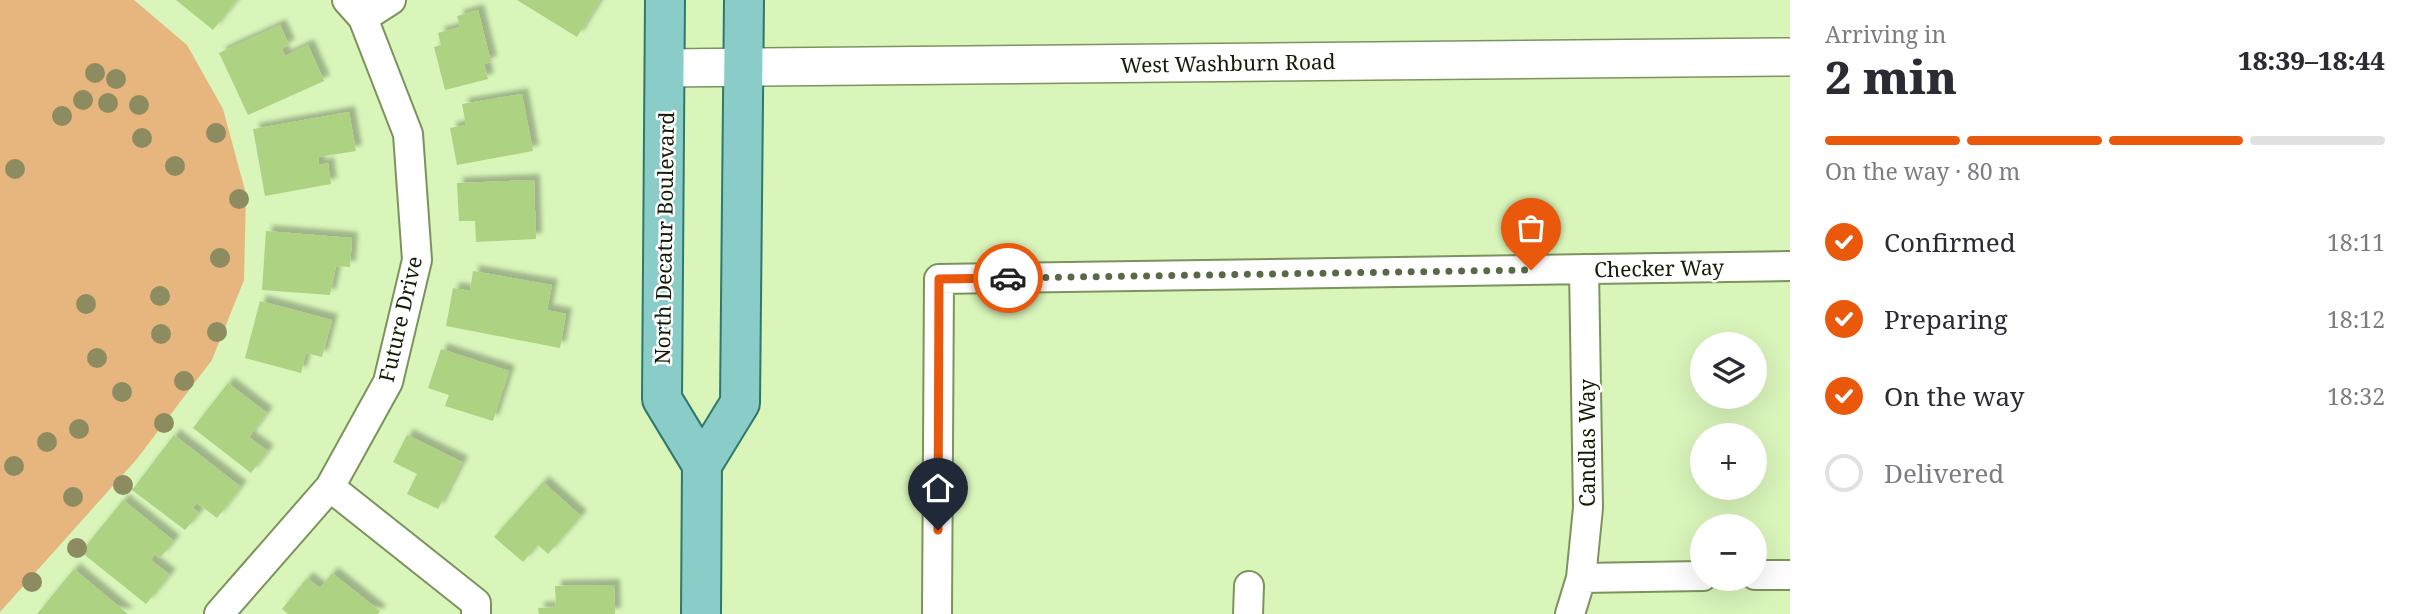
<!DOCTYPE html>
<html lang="en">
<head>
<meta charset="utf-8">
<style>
  body { margin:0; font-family:"Noto Serif",serif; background:#f2f2f3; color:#2b2b33; height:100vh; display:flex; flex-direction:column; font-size:26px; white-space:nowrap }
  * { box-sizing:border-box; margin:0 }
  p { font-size:23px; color:#7c7c81 }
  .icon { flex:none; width:38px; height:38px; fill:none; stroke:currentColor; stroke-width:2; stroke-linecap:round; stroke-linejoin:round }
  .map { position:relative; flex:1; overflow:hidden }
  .details { display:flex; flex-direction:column; background:#fff; width:630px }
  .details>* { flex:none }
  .buttons { position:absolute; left:1690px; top:332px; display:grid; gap:14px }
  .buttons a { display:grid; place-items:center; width:77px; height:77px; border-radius:50%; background:#fff; box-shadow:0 7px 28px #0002; font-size:35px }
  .pin { position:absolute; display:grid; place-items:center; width:60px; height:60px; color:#fff; margin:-72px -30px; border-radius:50% 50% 50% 0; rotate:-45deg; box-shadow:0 0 7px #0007 }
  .pin .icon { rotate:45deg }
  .courier { position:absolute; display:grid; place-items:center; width:70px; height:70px; margin:-35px; border:5px solid #ea580c; border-radius:50%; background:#fff; color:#222; box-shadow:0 2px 9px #0007 }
  .headline em { font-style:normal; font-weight:800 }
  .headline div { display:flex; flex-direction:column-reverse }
  .headline { display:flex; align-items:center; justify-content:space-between; height:119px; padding:0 35px }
  h1 { font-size:46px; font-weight:800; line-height:52px }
  .bar { display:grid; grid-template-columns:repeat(4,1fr); gap:10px 7px; align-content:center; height:84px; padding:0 35px }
  .bar i { height:9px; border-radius:5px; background:#e1e1e2 }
  .bar .selected { background:#ea580c }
  .bar p { grid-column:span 4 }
  ol { padding:0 35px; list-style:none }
  li { display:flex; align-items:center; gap:21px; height:77px }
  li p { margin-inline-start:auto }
  li .icon { padding:7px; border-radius:50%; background:#ea580c; color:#fff; stroke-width:4 }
  li:last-child { color:#7c7c81 }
  li i { width:38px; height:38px; border:4px solid #e1e1e2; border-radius:50% }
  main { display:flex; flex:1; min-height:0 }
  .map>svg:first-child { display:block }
  .green { fill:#e7b67f }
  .building { fill:#add282; filter:url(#shadow) }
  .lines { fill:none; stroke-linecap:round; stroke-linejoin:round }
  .minor-casing { stroke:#7b945d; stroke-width:32 }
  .tertiary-casing { stroke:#7b945d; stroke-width:40 }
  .primary-casing { stroke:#2e796b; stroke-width:42 }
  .minor { stroke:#fff; stroke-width:28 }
  .tertiary { stroke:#fff; stroke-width:37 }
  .primary { stroke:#8accc7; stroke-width:38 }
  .tree { fill:#8d8c61 }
  .done { stroke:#586945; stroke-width:7; stroke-dasharray:0 12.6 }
  .route { stroke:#ea580c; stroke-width:9 }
  .labels { text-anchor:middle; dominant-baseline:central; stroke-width:5; stroke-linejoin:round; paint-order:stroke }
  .street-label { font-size:21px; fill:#131d06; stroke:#fff }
</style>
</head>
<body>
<main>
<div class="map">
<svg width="1790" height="614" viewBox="0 0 1790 614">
  <defs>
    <filter id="shadow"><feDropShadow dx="6" dy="-6" stdDeviation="2" flood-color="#0004"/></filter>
  </defs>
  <rect width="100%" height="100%" fill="#d9f5ba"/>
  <path class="green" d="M0 0H134L187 45 223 109 246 194 244 280 212 360 136 460 0 612Z"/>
  <path class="building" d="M176 0H237L213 30Z
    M517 0H600L577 37Z
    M478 10 491 62 484 64 488 79 445 90 434 47 441 45 438 33 460 27 457 16Z
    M280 25 289 45 282 49 285 56 308 45 324 81 248 115 219 53Z
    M522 94 533 151 457 165 450 128 466 125 462 104Z
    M349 112 356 151 318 157 319 165 328 163 331 184 265 196 253 129Z
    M534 180 536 239 476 242 475 221H459L457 183Z
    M266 231 352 238 350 267 336 266 330 295 262 290Z
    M473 271 552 285 547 310 566 314 560 348 446 326 453 288 470 291Z
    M260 301 332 320 322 357 306 353 301 373 245 358Z
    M441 349 509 371 493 421 445 406 449 395 428 388Z
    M228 383 267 413 249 437 268 451 251 473 193 428Z
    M174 435 241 487 217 518 197 503 193 508 199 513 185 530 132 490Z
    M407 435 462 462 438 509 407 494 417 474 393 462Z
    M543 482 581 516 548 554 538 545 523 562 494 537Z
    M123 500 174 541 160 558 155 554 151 560 170 575 146 604 81 552Z
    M74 569 128 614H37Z
    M332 573 380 611 378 614H288L282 609 307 578 320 588Z
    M614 585 615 614H539L538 608 556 607 555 586Z"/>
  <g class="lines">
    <g class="minor-casing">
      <path id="minor" d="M363 18 391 0
        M330 487 476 603V614
        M1755 575H1790
        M1581 578 1703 576
        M219 614 330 487 388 382 417 260 408 134 363 18 347 0
        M937 614 939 279 1790 266
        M1248 614 1249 586
        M1570 614 1581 578 1588 508 1584 269"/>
    </g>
    <g class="tertiary-casing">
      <path id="tertiary" d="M665 68 1790 57"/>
    </g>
    <g class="primary-casing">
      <path id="primary" d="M665 0 662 399 702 465
        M701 614 702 465 740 403 744 0"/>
    </g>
    <use href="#minor" class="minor"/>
    <use href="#tertiary" class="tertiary"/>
    <use href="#primary" class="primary"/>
  </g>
  <g class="tree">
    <circle cx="95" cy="73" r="10"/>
    <circle cx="116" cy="79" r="10"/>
    <circle cx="83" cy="100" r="10"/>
    <circle cx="108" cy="103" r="10"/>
    <circle cx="139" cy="105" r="10"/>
    <circle cx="62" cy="116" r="10"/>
    <circle cx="216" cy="133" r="10"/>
    <circle cx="142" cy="138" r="10"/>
    <circle cx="175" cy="166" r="10"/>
    <circle cx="15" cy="169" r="10"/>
    <circle cx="239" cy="199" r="10"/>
    <circle cx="220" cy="258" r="10"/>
    <circle cx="160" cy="296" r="10"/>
    <circle cx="86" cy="304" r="10"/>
    <circle cx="217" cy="332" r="10"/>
    <circle cx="161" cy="334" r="10"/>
    <circle cx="97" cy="358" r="10"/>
    <circle cx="184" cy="381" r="10"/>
    <circle cx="122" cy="392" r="10"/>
    <circle cx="164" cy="423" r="10"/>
    <circle cx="79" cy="429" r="10"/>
    <circle cx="47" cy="442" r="10"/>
    <circle cx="14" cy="466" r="10"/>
    <circle cx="123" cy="485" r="10"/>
    <circle cx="73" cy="497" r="10"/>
    <circle cx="77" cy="548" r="10"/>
    <circle cx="32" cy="582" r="10"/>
  </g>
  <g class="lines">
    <path class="done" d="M1008 278 1531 270"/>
    <path class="route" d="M938 530 939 279 1008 278"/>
  </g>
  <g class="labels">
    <g class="street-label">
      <text transform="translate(1228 63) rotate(-1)">West Washburn Road</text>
      <text transform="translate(664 238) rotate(-89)">North Decatur Boulevard</text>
      <text transform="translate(1659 268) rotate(-1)">Checker Way</text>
      <text transform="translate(400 319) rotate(-77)">Future Drive</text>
      <text transform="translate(1587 443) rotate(-90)">Candlas Way</text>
    </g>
  </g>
</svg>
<div class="buttons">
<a><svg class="icon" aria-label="layers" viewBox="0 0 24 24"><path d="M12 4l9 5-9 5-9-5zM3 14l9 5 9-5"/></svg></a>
<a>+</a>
<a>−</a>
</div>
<div class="pin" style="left:1531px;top:270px;background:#ea580c"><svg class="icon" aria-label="bag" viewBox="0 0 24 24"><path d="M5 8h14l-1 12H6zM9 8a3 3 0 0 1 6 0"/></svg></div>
<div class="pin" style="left:938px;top:530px;background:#1f2937"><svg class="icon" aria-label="home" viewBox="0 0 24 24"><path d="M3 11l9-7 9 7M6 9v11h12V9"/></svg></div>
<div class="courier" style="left:1008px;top:278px"><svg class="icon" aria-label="car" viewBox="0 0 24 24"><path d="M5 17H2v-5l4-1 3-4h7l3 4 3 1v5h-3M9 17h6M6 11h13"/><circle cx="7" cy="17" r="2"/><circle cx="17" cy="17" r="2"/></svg></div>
</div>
<section class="details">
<div class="headline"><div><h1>2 min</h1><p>Arriving in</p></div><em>18:39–18:44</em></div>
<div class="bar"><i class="selected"></i><i class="selected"></i><i class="selected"></i><i></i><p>On the way · 80 m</p></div>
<ol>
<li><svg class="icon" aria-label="check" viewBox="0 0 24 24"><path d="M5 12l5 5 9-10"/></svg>Confirmed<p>18:11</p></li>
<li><svg class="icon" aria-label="check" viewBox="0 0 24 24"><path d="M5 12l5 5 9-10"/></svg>Preparing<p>18:12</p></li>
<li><svg class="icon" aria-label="check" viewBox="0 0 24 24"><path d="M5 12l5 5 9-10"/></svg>On the way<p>18:32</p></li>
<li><i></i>Delivered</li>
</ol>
</section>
</main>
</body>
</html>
